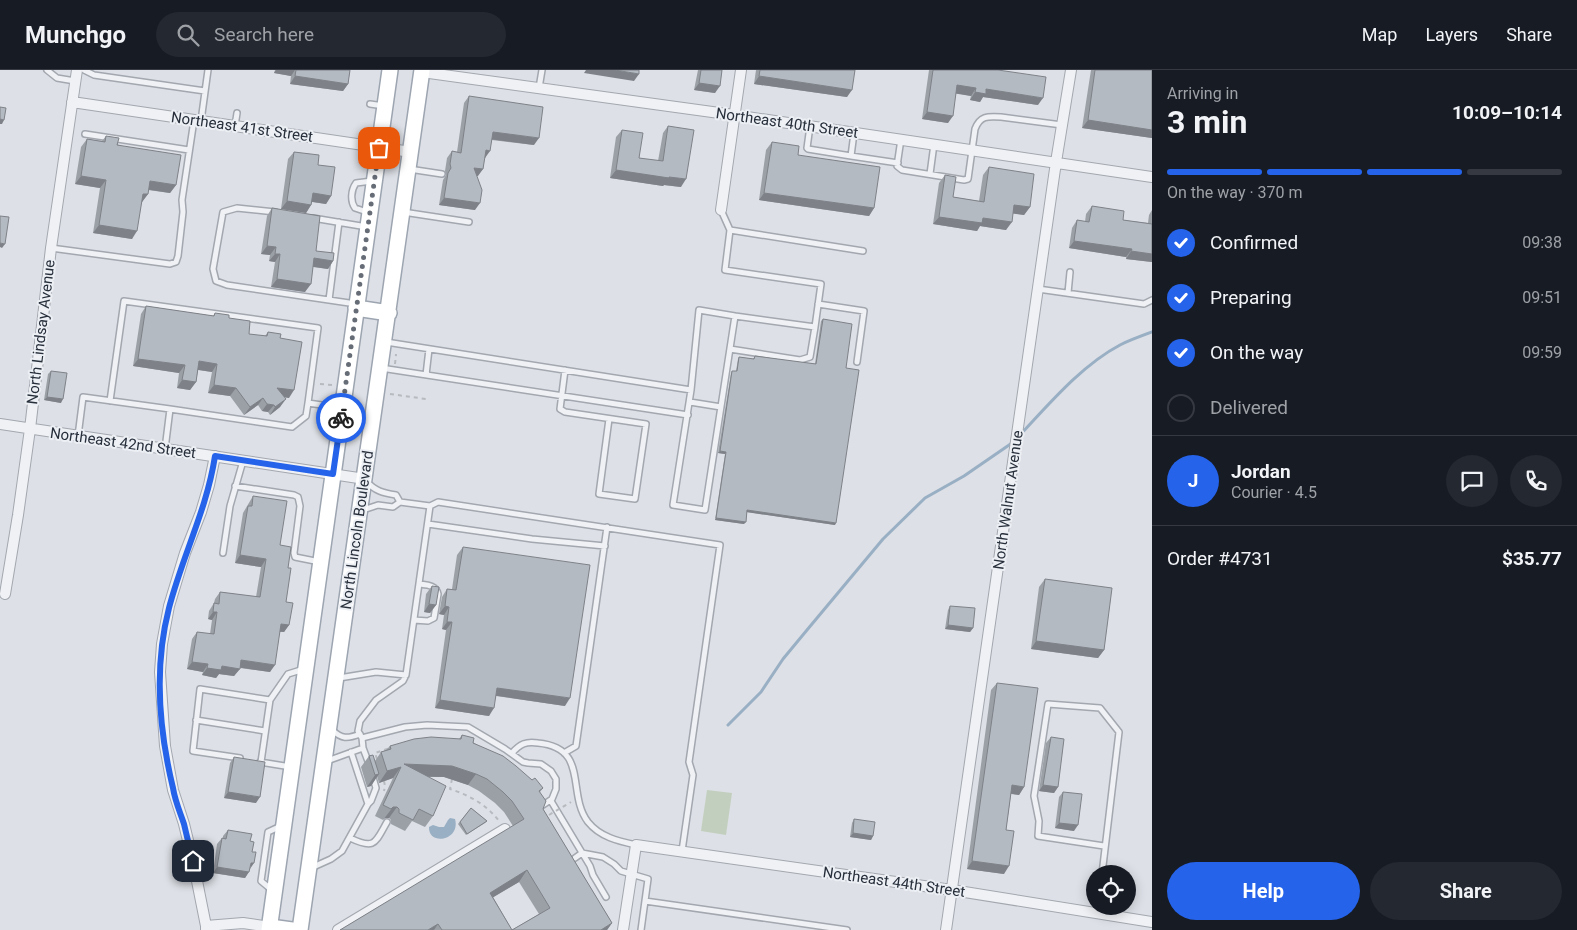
<!DOCTYPE html>
<html lang="en">
<head>
<meta charset="utf-8">
<style>
  body { margin:0; font-family:Roboto,sans-serif; background:#242831; color:#f1f3f6; height:100vh; display:flex; flex-direction:column; font-size:19px; white-space:nowrap }
  * { box-sizing:border-box; margin:0 }
  p { font-size:16px; color:#9ea1a6 }
  .icon { flex:none; width:28px; height:28px; fill:none; stroke:currentColor; stroke-width:2; stroke-linecap:round; stroke-linejoin:round }
  .map { position:relative; flex:1; overflow:hidden }
  .sheet { display:flex; flex-direction:column; background:#171b24; width:425px }
  .sheet>* { flex:none }
  .fabs { position:absolute; left:1086px; top:795px; display:grid; gap:10px }
  .fabs a { display:grid; place-items:center; width:50px; height:50px; border-radius:50%; background:#171b24; box-shadow:0 2px 12px #0003; font-size:25px }
  .pin { position:absolute; display:grid; place-items:center; width:42px; height:42px; color:#fff; margin:-21px; border-radius:10px; box-shadow:0 2px 8px #0006 }
  .courier { position:absolute; display:grid; place-items:center; width:50px; height:50px; margin:-25px; border:4px solid #2563eb; border-radius:50%; background:#fff; color:#222; box-shadow:0 1px 6px #0007 }
  .summary em { font-style:normal; font-weight:700 }
  .summary div { display:flex; flex-direction:column-reverse }
  .summary { display:flex; align-items:center; justify-content:space-between; height:85px; padding:0 15px }
  h1 { font-size:32px; font-weight:700; line-height:38px }
  .bar { display:grid; grid-template-columns:repeat(4,1fr); gap:8px 5px; align-content:center; height:60px; padding:0 15px }
  .bar i { height:6px; border-radius:4px; background:#363941 }
  .bar .on { background:#2563eb }
  .bar p { grid-column:span 4 }
  .line { display:flex; align-items:center; gap:12px; padding:0 15px; border-top:1px solid #363941 }
  .line div { flex:1 }
  .round { display:grid; place-items:center; flex:none; width:52px; height:52px; border-radius:26px; background:#242831 }
  ol { padding:0 15px; list-style:none }
  li { display:flex; align-items:center; gap:15px; height:55px }
  li p { margin-inline-start:auto }
  li .icon { padding:5px; border-radius:50%; background:#2563eb; color:#fff; stroke-width:4 }
  li:last-child { color:#9ea1a6 }
  li i { width:28px; height:28px; border:2px solid #363941; border-radius:50% }
  .cta { display:flex; gap:10px; margin-top:auto; padding:10px 15px }
  .cta a { flex:1; height:58px; border-radius:30px; background:#2563eb; color:#fff; font-size:20px; font-weight:700; line-height:58px; text-align:center }
  .cta a+a { background:#242831; color:#f1f3f6 }
  header { display:flex; align-items:center; gap:30px; box-sizing:border-box; height:70px; padding:0 25px; background:#171b24; border-bottom:1px solid #363941 }
  header strong { font-size:24px }
  nav { display:flex; gap:28px; margin-inline-start:auto; font-size:18px }
  .search { width:350px; height:45px; background:#242831; display:flex; align-items:center; gap:12px; box-sizing:border-box; padding:0 18px; border-radius:28px; color:#9ea1a6; font-size:19px }
  main { display:flex; flex:1; min-height:0 }
  .map>svg:first-child { display:block }
  .green { fill:#c3cfbe }
  .water { fill:#99afc4 }
  .lines { fill:none; stroke-linecap:round; stroke-linejoin:round }
  .stream { stroke:#99afc4; stroke-width:3 }
  .lane-casing { stroke:#a3a7af; stroke-width:8 }
  .street-casing { stroke:#a3a7af; stroke-width:12 }
  .primary-casing { stroke:#9da5b1; stroke-width:18 }
  .path { stroke:#b7bbc0; stroke-width:2; stroke-dasharray:4 4; stroke-linecap:butt }
  .lane { stroke:#eff1f4; stroke-width:5 }
  .street { stroke:#eff1f4; stroke-width:10 }
  .primary { stroke:#fff; stroke-width:15 }
  .path-bridge { stroke:#b7bbc0; stroke-width:2; stroke-dasharray:4 4; stroke-linecap:butt }
  .wall { fill:#9ba0a7; fill-rule:evenodd }
  .shaded-wall { fill:#7e8288 }
  .building { fill:#b4bac2; stroke:#7e8288; fill-rule:evenodd }
  .done { stroke:#676d77; stroke-width:5; stroke-dasharray:0 9 }
  .route { stroke:#2563eb; stroke-width:6 }
  .labels { text-anchor:middle; dominant-baseline:central; stroke-width:4; stroke-linejoin:round; paint-order:stroke }
  .street-label { font-size:15px; fill:#272f3b; stroke:#eceff4 }
</style>
</head>
<body>
<header>
<strong>Munchgo</strong>
<div class="search"><svg class="icon" aria-label="search" viewBox="0 0 24 24"><circle cx="10" cy="10" r="6"/><path d="M15 15l6 6"/></svg>Search here</div>
<nav><a>Map</a><a>Layers</a><a>Share</a></nav>
</header>
<main>
<div class="map">
<svg width="1152" height="860" viewBox="0 0 1152 860">
  <rect width="100%" height="100%" fill="#dde0e6"/>
  <path class="green" d="M707 720 732 723 726 765 701 761Z"/>
  <path class="water" d="M450 748 455 749C461 771 428 776 429 757L433 755 439 757H444L448 750Z"/>
  <g class="lines">
    <path class="stream" d="M1020 365C1049 334 1082 295 1120 275 1130 270 1141 266 1152 262
      M728 655 761 622 783 589 807 560 883 469 925 428 964 406 1012 373"/>
    <g class="lane-casing">
      <path id="lane" d="M47 0 57 8 75 11
        M84 0 94 5 205 21
        M539 18 542 0
        M370 34 384 36
        M201 51 208 0
        M235 56 237 43
        M810 56 807 78 808 79 851 86
        M854 63 851 86 898 93
        M85 64 189 80
        M901 69 897 96 902 100 964 110 968 109 975 59C980 46 987 46 1001 47L1062 55
        M409 99 442 104
        M930 104 934 74
        M721 140 730 160
        M275 142 237 138 223 142 213 199 216 211 227 215 356 234
        M367 142 355 138C350 131 351 120 356 113L372 111
        M403 142 469 152
        M313 148 367 157
        M51 178 170 194 176 192 178 186 183 142 182 130 194 50
        M1038 219 1144 234 1152 230
        M1068 223 1070 202
        M329 230 339 152
        M818 234 864 241 857 292
        M699 240 735 246 705 440 673 435 691 320Z
        M815 257 821 214 725 200 730 160 863 181
        M386 272 691 320
        M730 279 800 290 810 287 815 257 735 246
        M381 298 688 345
        M565 300 560 339 565 342 646 354 635 429 599 424 609 349
        M426 305 429 279
        M110 331 124 231 318 258 308 333
        M690 332 721 337
        M170 339 292 357 306 346 308 333 342 338
        M78 366 83 327 170 339 165 379
        M366 411C375 421 383 423 396 425L400 432
        M235 416 294 425 298 427 300 436 294 483 295 487 320 492
        M363 440 378 435 393 437 400 432 430 436 438 432 720 475 689 692 693 705 682 781
        M428 454 532 469 605 476
        M223 483 230 436 243 391
        M414 550 428 551 434 548 438 524C436 515 427 515 419 514
        M339 608 376 602 406 605
        M196 650 265 661
        M332 660C342 669 347 669 360 664
        M362 668 405 657 427 655 468 657 505 679 523 692 528 693 541 694 551 701 556 709V719L552 729 543 735
        M512 683C520 674 526 671 538 673 590 678 566 723 588 752 600 767 618 771 636 775
        M564 683 576 676 607 457
        M240 688 193 681 200 619 270 630 288 604 304 599
        M327 691 363 678
        M260 692 291 697
        M261 692 270 630
        M369 694 363 678 362 668 358 661 360 651 376 630 403 611 406 605 430 436
        M551 731 590 796 593 805 606 827
        M368 734 371 731 376 718 372 704
        M350 768C375 780 375 773 387 752
        M575 788 582 783 603 787 614 794 621 801 648 809 641 860
        M311 798 331 789 342 781 368 734 351 682
        M1102 804 1119 662 1100 638 1048 634 1034 726 1039 751 1038 766 1104 776
        M273 821 261 811 268 762 281 756
        M645 831 847 860"/>
    </g>
    <g class="street-casing">
      <path id="street" d="M422 2 734 45 1152 107
        M72 32 411 82
        M721 140 741 0
        M0 354 365 409
        M5 524 18 445 30 359 51 178 77 0
        M206 856 193 791 184 754 173 720 165 676 160 602 162 574 169 536 185 483 201 442 209 415 215 386
        M206 860V856L243 853 270 857
        M338 860 505 759
        M623 860 636 775 952 820 1152 852
        M946 860 1056 92 1071 0"/>
    </g>
    <g class="primary-casing">
      <path id="primary" d="M356 238 389 243
        M270 857 292 860
        M269 860 390 0
        M300 860 422 0"/>
    </g>
    <path class="path" d="M395 294 396 284
      M320 314 332 315
      M390 324 426 329
      M377 689 375 683 390 678
      M452 709 450 719C469 725 487 735 499 751
      M384 711 385 716 384 721"/>
    <use href="#lane" class="lane"/>
    <use href="#street" class="street"/>
    <use href="#primary" class="primary"/>
    <path class="path-bridge" d="M549 745 571 732"/>
  </g>
  <path class="wall" d="M275 0H350L348 14 343 21 290 14 291 6 274 3Z
    M698 0H722L715 23 694 20Z
    M756 0H855L847 27 754 14Z
    M929 0H998L1038 35 983 27 980 32 970 30 971 26 956 23 948 53 922 49Z
    M1091 0H1152V68L1082 58Z
    M469 26 534 75 492 70 485 88H484L483 99 477 106 475 140 439 135 443 110 446 105 445 101 447 88 452 81 457 82 464 33Z
    M668 56 681 117 664 115 663 116 610 108 616 67 622 60 639 88 658 91 663 63Z
    M106 66 176 115 170 123 148 120V124L142 132 132 169 93 163 100 118 75 114 81 77 87 69 102 71Z
    M772 72 798 85 874 138 869 146 759 130 766 80Z
    M294 82 318 95 331 126 326 134 312 132 311 135 306 143 281 139 288 89Z
    M989 97 1030 137 1024 145 1013 143 1006 160 980 156 977 161 933 154 939 113 945 105 953 127 979 131 983 105Z
    M1092 136 1123 150 1148 153 1149 145 1152 140V192L1126 189V187L1069 178 1072 158 1077 150 1085 152 1086 144Z
    M272 138 316 181 333 191 328 199 313 197 305 222 271 217 275 192 269 191 270 185 261 184 267 146Z
    M146 236 213 246 215 243 229 248 249 264 265 266 268 262 280 268 289 328 284 327 280 337 270 345 268 342 262 341 258 335 244 345 230 326 208 323 212 302 198 300 196 312 190 320 177 318 179 303 133 296 141 244Z
    M823 249 846 298 835 455 747 442 744 454 715 450 725 384 718 383 731 303 732 301H736L738 289 739 287 753 289 755 286 815 294 821 251Z
    M51 301 61 333 44 330 48 304Z
    M253 426 280 475 288 498 286 532 289 555 284 562H280L270 602 240 598 234 606 219 604 216 608 202 605 203 602 187 599 192 569 197 562 210 564 212 550 208 549 209 541 214 533 215 529 220 522 256 527 261 497 235 493 243 443Z
    M463 477 565 636 496 626 489 646 435 638 446 560 442 559 444 545 439 544 442 527 447 519H452L457 485Z
    M1045 509 1104 580 1098 588 1031 579 1039 517Z
    M432 516 436 535 430 543 424 542 426 524Z
    M950 536 973 558 970 562 945 559 948 540Z
    M997 613 1024 717 1019 725 1011 724 1006 760 1004 804 967 799 991 620Z
    M462 665 543 718 540 722 543 739 612 853 607 860H340L513 756 504 742 495 733 479 721 468 715 444 707H428L433 746 425 757 412 751 405 761 391 754V750L389 748H385L383 750 375 746 393 708 379 713 377 706 371 716 367 717 361 697 369 686 375 691 381 682 386 680 390 676 459 669ZM519 812 539 844 512 860 493 827Z
    M1051 667 1058 717 1054 723 1039 721 1046 673Z
    M234 687 256 733 224 728 230 693Z
    M1063 722 1074 761 1055 758 1059 727Z
    M471 738 487 751 485 753 466 765 458 754Z
    M854 749 873 766 871 770 850 767 852 753Z
    M228 760 250 771V799L245 808 213 803 217 774 222 768H223V766Z"/>
  <path class="shaded-wall" d="M276 0H295L291 6 274 3Z
    M586 0H615L639 4 634 11 584 3Z
    M295 6 348 14 343 21 290 14Z
    M759 6 852 20 847 27 754 14Z
    M699 13 720 16 715 23 694 20Z
    M957 15 976 18 971 26 952 23Z
    M986 19 1043 28 1038 35 983 27 980 32 970 30 975 22Z
    M927 42 953 46 948 53 922 49Z
    M0 49 4 50 2 54H0Z
    M1088 50 1152 60V68L1082 58Z
    M493 62 539 68 534 75 488 69Z
    M486 80 490 81 485 88 481 87Z
    M474 98 483 99 478 106 469 105Z
    M616 100 669 107 686 109 681 117 664 115 663 116 610 108Z
    M81 106 106 110 100 118 75 114Z
    M150 111 176 115 170 123 144 119Z
    M313 123 331 126 326 134 307 131Z
    M764 123 874 138 869 146 759 130Z
    M143 124H148L142 132 138 131Z
    M444 128 480 133 475 140 439 135Z
    M287 131 311 135 306 143 281 139Z
    M1014 135 1030 137 1024 145 1009 143Z
    M939 147 983 148 1012 152 1006 160 980 156 977 161 933 154Z
    M99 155 137 161 132 169 93 163Z
    M1074 171 1132 179 1126 187 1069 178Z
    M0 173 5 174 2 178 0 177Z
    M267 176 276 177 270 185 261 184Z
    M1131 181 1152 184V192L1126 189Z
    M275 184H280L275 192 269 191Z
    M314 188 333 191 328 199 308 196Z
    M277 209 311 214 305 222 271 217Z
    M138 289 185 295 179 303 133 296Z
    M199 291 217 294 212 302 193 299Z
    M182 310 196 312 190 320 177 318Z
    M214 315 236 318 230 326 208 323Z
    M277 318 294 320 289 328 272 325Z
    M47 327 63 329 61 333 44 330Z
    M263 328 258 335 244 345 250 337Z
    M286 329 280 337 270 345 275 337Z
    M267 334 274 335 268 342 262 341Z
    M720 381 726 382 725 384 718 383Z
    M747 440 836 453 835 455 746 442Z
    M716 448 746 452 744 454 715 450Z
    M240 485 266 489 261 497 235 493Z
    M429 534 436 535 430 543 424 542Z
    M445 536 449 537 444 545 439 544Z
    M213 542H217L212 550 208 549Z
    M447 552H452L446 560 442 559Z
    M281 554 289 555 284 562 276 561Z
    M948 555 973 558 970 562 945 559Z
    M1036 571 1104 580 1098 588 1031 579Z
    M241 590 275 595 270 602 236 597Z
    M192 592 208 594 203 602 187 599Z
    M222 596 240 599 234 606 219 604 216 608 202 605 207 598Z
    M497 618 570 628 565 636 491 625Z
    M440 630 494 638 489 646 435 638Z
    M404 694 452 696 476 704 468 715 444 707 397 706Z
    M401 697 393 708 379 713 387 701Z
    M379 704 371 716 367 717 375 705Z
    M1012 715 1024 717 1019 725 1007 723Z
    M1043 715 1058 717 1054 723 1039 721Z
    M228 722 260 727 256 733 224 728Z
    M393 737H397L389 748H385L383 750Z
    M1059 753 1078 755 1074 761 1055 758Z
    M853 763 873 766 871 770 850 767Z
    M972 791 1009 796 1004 804 967 799Z
    M251 793H254L250 799Z
    M217 797 249 802 245 808 213 803Z
    M527 800 519 812 482 834 490 823Z
    M612 853 607 860H601Z
    M438 854 434 860H428Z"/>
  <path class="building" d="M296 0H350L348 14 295 6Z
    M615 0H639V4Z
    M701 0H722L720 16 699 13Z
    M760 0H855L852 20 759 6Z
    M933 0H998L1046 7 1043 28 986 19V24L975 22 976 18 957 15 953 46 927 42Z
    M1095 0H1152V60L1088 50Z
    M469 26 543 37 539 68 493 62 490 81 486 80 483 99 474 98 482 120 480 133 444 128 448 103 451 98 450 94 452 81 461 83Z
    M0 37 6 38 4 50 0 49Z
    M668 56 694 60 686 109 669 107V108L616 100 622 60 643 63 639 88 663 91Z
    M106 66 119 68 117 75 181 85 176 115 150 111 148 124H143L137 161 99 155 106 110 81 106 87 69 105 72Z
    M772 72 799 76 798 85 880 97 874 138 764 123Z
    M294 82 319 85 318 95 335 97 331 126 313 123 311 135 287 131Z
    M989 97 1034 104 1030 137 1014 135 1012 152 983 148 982 153 939 147 945 105 956 107 953 127 984 132Z
    M1092 136 1124 141 1123 150 1152 154V184L1131 181 1132 179 1074 171 1077 150 1089 152Z
    M272 138 320 146 316 181 334 183 333 191 314 188 311 214 277 209 280 184H275L276 177 267 176Z
    M0 146 9 147 5 174 0 173Z
    M146 236 214 246 215 243 229 245V248L250 251 249 264 267 266 268 262 281 264 280 268 302 272 294 320 277 318 286 329 275 337 274 335 267 334 263 328 250 337 236 318 214 315 217 294 199 291 196 312 182 310 185 295 138 289Z
    M823 249 852 254 846 298 859 300 836 453 747 440 746 452 716 448 726 382 720 381 732 301H737L739 287 754 289 755 286 816 294Z
    M51 301 67 303 63 329 47 327Z
    M253 426 287 431 280 475 291 477 288 498H291L286 532 293 533 289 555 281 554 275 595 241 590 240 599 222 596 221 600 207 598 208 594 192 592 197 562 214 564 217 542H213L214 533 219 534 220 522 260 527 266 489 240 485 248 436H252Z
    M463 477 590 495 570 628 497 618 494 638 440 630 452 552H447L449 537 445 536 447 519 456 520Z
    M1045 509 1112 518 1104 580 1036 571Z
    M432 516 439 517 436 535 429 534Z
    M950 536 975 538 973 558 948 555Z
    M997 613 1038 618 1024 717 1012 715 1006 760 1014 761 1009 796 972 791Z
    M462 665 474 668 473 673 503 686 516 696 532 710 535 708 543 718 539 721 546 731 543 739 612 853 601 860H442L438 854 428 860H340L524 749 512 731 503 722 487 709 476 704 452 696 404 694 446 716 433 746 419 739 413 750 399 743V739L397 737H393L391 739 383 735 401 697 387 701 381 682 391 679 390 676 414 669 431 667 461 669ZM527 800 550 838 512 860 490 823Z
    M1051 667 1064 669 1058 717 1043 715Z
    M373 685 379 704 375 705 369 686Z
    M234 687 265 692 260 727 228 722Z
    M1063 722 1082 724 1078 755 1059 753Z
    M471 738 487 751 467 764 460 752Z
    M854 749 875 752 873 766 853 763Z
    M228 760 252 764 250 771 254 772 252 782H256L254 793H251L249 802 217 797 222 768 226 769Z"/>
  <g class="lines">
    <path class="done" d="M341 348 379 78"/>
    <path class="route" d="M193 791C190 779 187 767 184 754 180 742 175 731 173 718 159 660 154 596 169 538 182 487 207 439 215 386L333 404 341 348"/>
  </g>
  <g class="labels">
    <g class="street-label">
      <text transform="translate(787 53) rotate(8)">Northeast 40th Street</text>
      <text transform="translate(242 57) rotate(8)">Northeast 41st Street</text>
      <text transform="translate(41 262) rotate(-83)">North Lindsay Avenue</text>
      <text transform="translate(123 373) rotate(8)">Northeast 42nd Street</text>
      <text transform="translate(1008 430) rotate(-82)">North Walnut Avenue</text>
      <text transform="translate(357 460) rotate(-82)">North Lincoln Boulevard</text>
      <text transform="translate(894 812) rotate(8)">Northeast 44th Street</text>
    </g>
  </g>
</svg>
<div class="fabs">
<a><svg class="icon" aria-label="locate" viewBox="0 0 24 24"><circle cx="12" cy="12" r="6"/><path d="M12 2v4M12 18v4M2 12h4M18 12h4"/></svg></a>
</div>
<div class="pin" style="left:379px;top:78px;background:#ea580c"><svg class="icon" aria-label="bag" viewBox="0 0 24 24"><path d="M5 8h14l-1 12H6zM9 8a3 3 0 0 1 6 0"/></svg></div>
<div class="pin" style="left:193px;top:791px;background:#1f2937"><svg class="icon" aria-label="home" viewBox="0 0 24 24"><path d="M3 11l9-7 9 7M6 9v11h12V9"/></svg></div>
<div class="courier" style="left:341px;top:348px"><svg class="icon" aria-label="bike" viewBox="0 0 24 24"><circle cx="6" cy="16" r="4"/><circle cx="18" cy="16" r="4"/><path d="M6 16l4-8h5l3 8M10 8l3 8H6M13 5h3"/></svg></div>
</div>
<section class="sheet">
<div class="summary"><div><h1>3 min</h1><p>Arriving in</p></div><em>10:09–10:14</em></div>
<div class="bar"><i class="on"></i><i class="on"></i><i class="on"></i><i></i><p>On the way · 370 m</p></div>
<ol>
<li><svg class="icon" aria-label="check" viewBox="0 0 24 24"><path d="M5 12l5 5 9-10"/></svg>Confirmed<p>09:38</p></li>
<li><svg class="icon" aria-label="check" viewBox="0 0 24 24"><path d="M5 12l5 5 9-10"/></svg>Preparing<p>09:51</p></li>
<li><svg class="icon" aria-label="check" viewBox="0 0 24 24"><path d="M5 12l5 5 9-10"/></svg>On the way<p>09:59</p></li>
<li><i></i>Delivered</li>
</ol>
<div class="line" style="height:90px"><b class="round" style="background:#2563eb;color:#fff">J</b><div><b>Jordan</b><p>Courier · 4.5</p></div><a class="round"><svg class="icon" aria-label="chat" viewBox="0 0 24 24"><path d="M4 5h16v11H9l-5 4z"/></svg></a><a class="round"><svg class="icon" aria-label="phone" viewBox="0 0 24 24"><path d="M5 4h4l2 5-3 2q2 4 5 5l2-3 5 2v4C11 20 4 13 5 4z"/></svg></a></div>
<div class="line" style="height:65px"><div>Order #4731</div><b>$35.77</b></div>
<div class="cta"><a>Help</a><a>Share</a></div>
</section>
</main>
</body>
</html>
